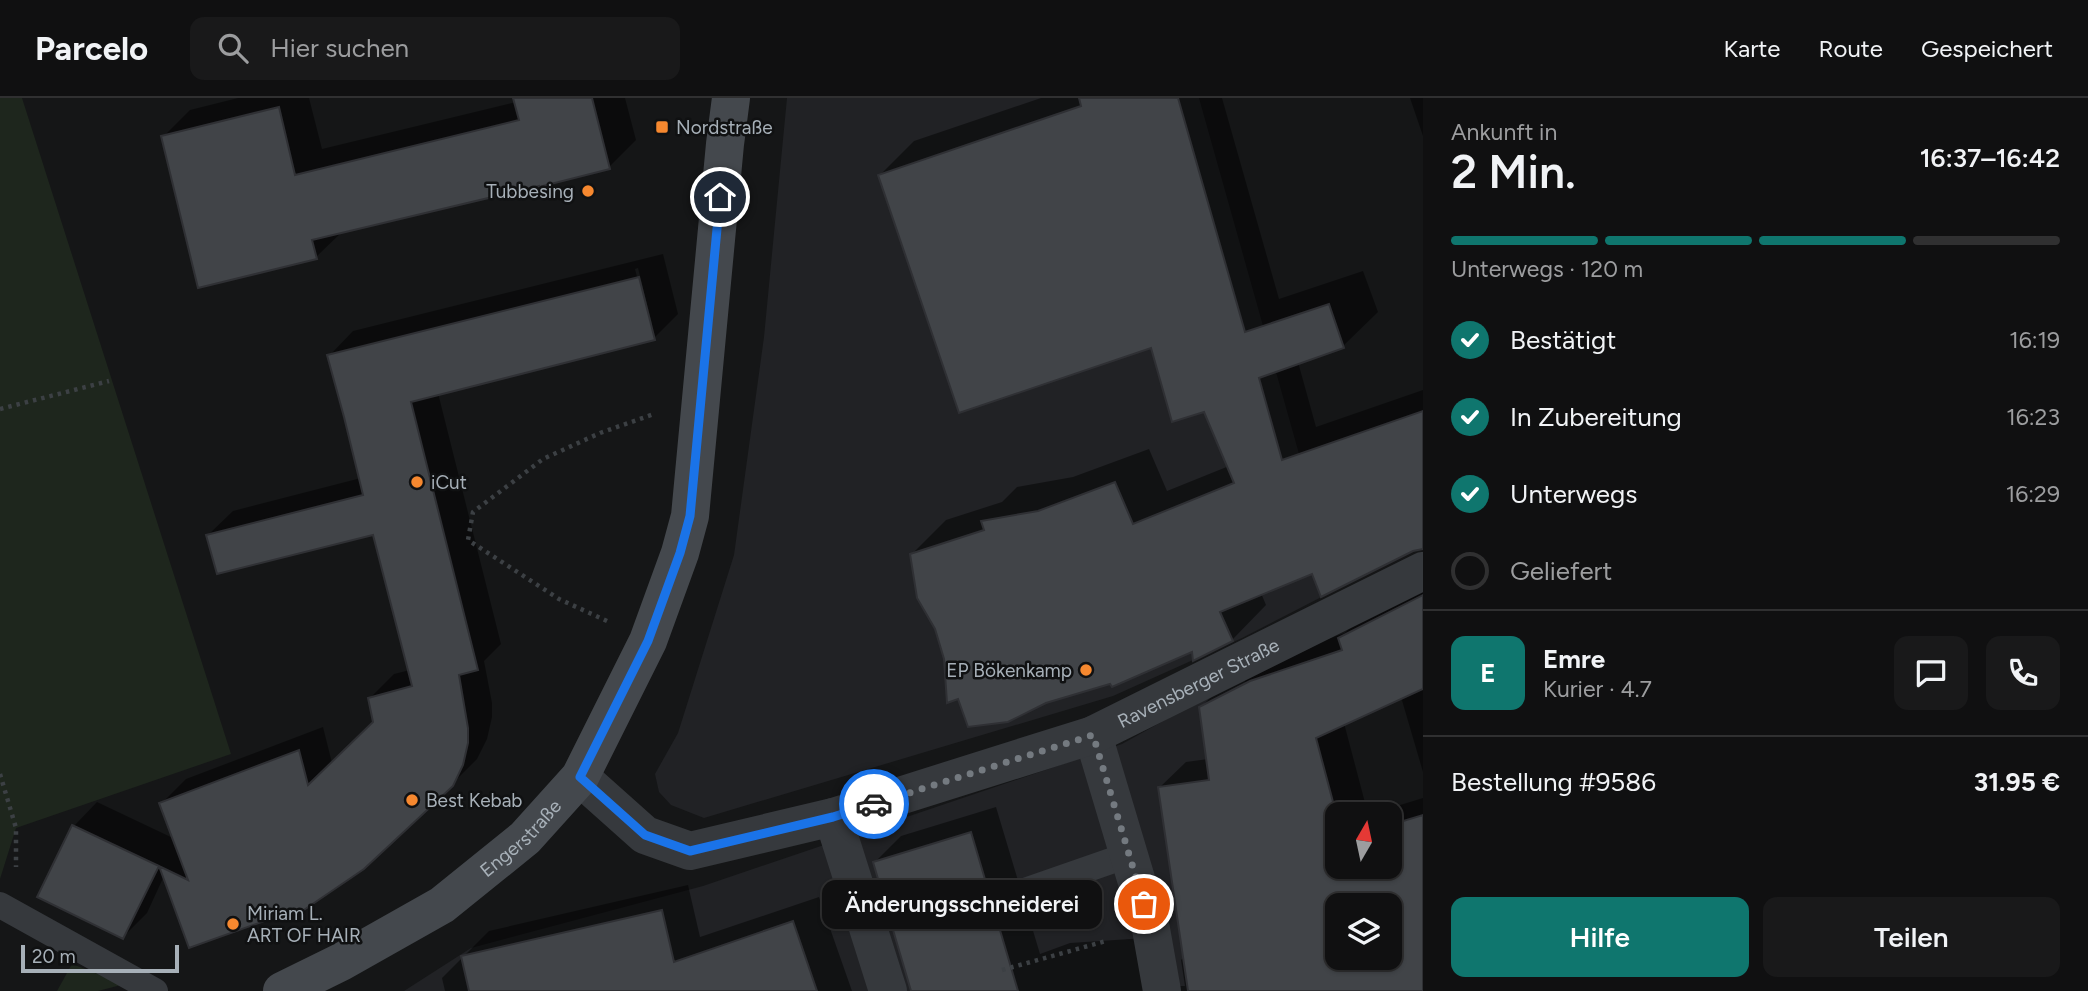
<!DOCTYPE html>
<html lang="de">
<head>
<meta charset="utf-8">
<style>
  body { margin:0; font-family:Figtree,sans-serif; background:#19191a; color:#f1f3f6; height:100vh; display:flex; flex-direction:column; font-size:26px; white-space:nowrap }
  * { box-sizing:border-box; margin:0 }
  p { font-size:23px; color:#9c9d9f }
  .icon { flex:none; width:38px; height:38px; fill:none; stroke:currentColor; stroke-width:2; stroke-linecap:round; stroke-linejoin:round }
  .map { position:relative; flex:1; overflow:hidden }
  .drawer { display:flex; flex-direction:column; background:#101011; width:665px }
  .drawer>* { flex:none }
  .needle { width:46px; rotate:9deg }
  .controls { position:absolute; left:1325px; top:704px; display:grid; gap:14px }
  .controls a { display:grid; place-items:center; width:77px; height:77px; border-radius:14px; background:#101011; box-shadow:0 2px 5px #0004,0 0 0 2px #303031; font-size:35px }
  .scale { position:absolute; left:21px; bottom:18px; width:158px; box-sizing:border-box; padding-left:7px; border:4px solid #a7b0b8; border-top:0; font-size:19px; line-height:24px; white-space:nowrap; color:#a7b0b8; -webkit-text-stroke:5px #101112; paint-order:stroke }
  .pin { position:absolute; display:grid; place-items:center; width:60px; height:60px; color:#fff; margin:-30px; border:4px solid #fff; border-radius:50%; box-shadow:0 2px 7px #0007 }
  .courier { position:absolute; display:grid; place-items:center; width:70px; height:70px; margin:-35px; border:5px solid #1a73e8; border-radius:50%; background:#fff; color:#222; box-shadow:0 2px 9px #0007 }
  .bubble { position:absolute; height:49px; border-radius:14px; background:#101011; box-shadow:0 2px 5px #0004,0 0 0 2px #303031; font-size:23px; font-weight:600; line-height:49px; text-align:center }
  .overview em { font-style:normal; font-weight:600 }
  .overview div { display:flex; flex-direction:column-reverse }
  .overview { display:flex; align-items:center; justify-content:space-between; height:119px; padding:0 28px }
  h1 { font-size:46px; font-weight:600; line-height:52px }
  .bar { display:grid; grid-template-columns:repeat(4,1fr); gap:10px 7px; align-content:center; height:84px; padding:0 28px }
  .bar i { height:9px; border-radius:5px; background:#303031 }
  .bar .selected { background:#0f766e }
  .bar p { grid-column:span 4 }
  .line { display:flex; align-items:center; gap:18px; padding:0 28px; border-top:2px solid #303031 }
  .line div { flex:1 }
  .round { display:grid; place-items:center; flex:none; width:74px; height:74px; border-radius:14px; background:#19191a }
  ol { padding:0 28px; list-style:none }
  li { display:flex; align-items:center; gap:21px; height:77px }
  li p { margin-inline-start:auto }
  li .icon { padding:7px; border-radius:50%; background:#0f766e; color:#fff; stroke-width:4 }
  li:last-child { color:#9c9d9f }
  li i { width:38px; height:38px; border:4px solid #303031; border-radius:50% }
  .button { display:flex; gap:14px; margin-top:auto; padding:14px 28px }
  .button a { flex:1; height:80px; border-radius:14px; background:#0f766e; color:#fff; font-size:28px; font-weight:600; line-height:80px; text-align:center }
  .button a+a { background:#19191a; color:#f1f3f6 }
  header { display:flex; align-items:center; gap:42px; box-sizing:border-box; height:98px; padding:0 35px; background:#101011; border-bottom:2px solid #303031 }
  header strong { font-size:33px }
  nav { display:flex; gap:38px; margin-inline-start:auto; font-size:24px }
  .search { width:490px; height:63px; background:#19191a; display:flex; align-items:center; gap:18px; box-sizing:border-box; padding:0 24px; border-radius:14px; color:#9c9d9f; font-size:26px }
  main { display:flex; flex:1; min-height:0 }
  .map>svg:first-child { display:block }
  .built { fill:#212225 }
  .green { fill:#1e261d }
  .shadow { fill:#0007; fill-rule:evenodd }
  .building { fill:#414448; stroke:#2f3034; stroke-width:2; fill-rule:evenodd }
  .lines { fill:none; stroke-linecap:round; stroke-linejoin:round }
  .path { stroke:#3c4044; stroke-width:4.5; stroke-dasharray:3.5 5; stroke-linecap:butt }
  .service { stroke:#36393d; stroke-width:26 }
  .minor { stroke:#36393d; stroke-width:38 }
  .secondary { stroke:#44484d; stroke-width:38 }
  .done { stroke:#747a80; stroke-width:7; stroke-dasharray:0 12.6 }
  .route { stroke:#1a73e8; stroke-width:9 }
  .poi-dot { fill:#f6882f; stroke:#101112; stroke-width:2.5 }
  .labels { text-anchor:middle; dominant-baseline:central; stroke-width:5; stroke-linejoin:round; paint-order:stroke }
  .poi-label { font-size:19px; fill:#a7b0b8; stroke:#101112; text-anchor:start }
  .street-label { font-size:19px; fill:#a7b0b8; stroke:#101112 }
</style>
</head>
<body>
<header>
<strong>Parcelo</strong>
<div class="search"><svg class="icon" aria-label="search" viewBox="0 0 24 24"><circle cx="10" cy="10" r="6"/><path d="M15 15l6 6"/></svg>Hier suchen</div>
<nav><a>Karte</a><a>Route</a><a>Gespeichert</a></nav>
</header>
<main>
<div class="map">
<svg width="1423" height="893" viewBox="0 0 1423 893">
  <rect width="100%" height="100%" fill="#151617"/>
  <path class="built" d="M787 0H1199L1337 491 1242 540 1113 598 704 720 671 707 659 694 655 676 678 635 734 457 764 239Z
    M1244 578 1295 811 1319 893H404L471 850 703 788 1122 646Z"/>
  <path class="green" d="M0 0H22L231 656 16 730 0 781Z
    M72 866 125 886 98 893H57Z"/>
  <path class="shadow" d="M238 0H309L322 51 516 4 515 0H625L636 42 609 69 343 133 316 159 163 39 190 12Z
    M1041 0H1222L1279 201 1363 173 1378 214 1343 248 1298 264 1316 329 1423 292V450L1313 473 1261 495 1266 507 1232 542 1194 551 1112 584 946 561 912 456 946 422 1002 404 1017 389 1073 379 1149 351 1167 393 1229 368 1205 312 1152 248 880 77 914 43Z
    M1410 0H1423V38Z
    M663 156 678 216 654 240 438 295 501 546 484 563 492 605V619L487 641 477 661 452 686 296 810 164 778 147 815 123 839 74 728 97 704 175 741 161 706 186 681 323 629 332 665 375 623 370 600 394 576 410 572 375 434 208 437 233 413 361 380 329 258 353 233ZM638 170 652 226H649L635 171Z
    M1423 486V674L1401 599 1344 625 1368 716H1337V768H1390V716H1371L1423 700V893H913L875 764 901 738 996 709 1040 856 1070 845 1160 839 1180 888H1185L1181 862 1185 858 1160 689 1186 664 1208 661 1201 609 1227 583 1278 558 1345 535 1365 514ZM1337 807H1390V859H1337Z
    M688 787 700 839 819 799 852 893H445L442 880 489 833Z"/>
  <path class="building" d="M513 0H592L610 71 539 89V88L312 142 317 161 198 190 161 38 279 9 295 77 519 22Z
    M1079 0H1178L1245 234 1329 206 1344 250 1259 280 1282 362 1423 313V451L1413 453 1321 499 1312 476 1220 514 1233 543 1193 563 1192 554 1112 589 1110 586 1046 605 1008 624 968 629 958 601 947 605 944 561 935 531 917 500 910 456 984 432 981 423 1038 413 1115 384 1133 426 1234 385 1204 314 1172 324 1151 250 959 315 878 77 1081 8Z
    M639 179 655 242 411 304 478 572 459 577 468 630V645L463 667 453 688 364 771 298 816 295 812 189 850 159 768 188 782 159 705 299 652 308 687 373 624 368 600 412 588 373 437 217 476 206 437 363 397 344 319 327 257Z
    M1423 497V591L1316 640 1337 719V768H1390V727L1423 717V893H1188L1158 689 1209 682 1199 609 1250 583 1342 552 1338 540ZM1337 807H1390V859H1337Z
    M72 727 159 768 123 841 37 799Z
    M971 734 1018 893H911L873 764Z
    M662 812 674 864 793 823 817 893H469L461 858Z"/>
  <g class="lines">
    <path class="path" d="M0 311 109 283
      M607 523 559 501 468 442 473 414 543 361 600 335 654 316
      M0 676 16 730V769
      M1002 872 1106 843"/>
    <path class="service" d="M1019 795 1128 757
      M0 807 155 893"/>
    <g class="minor">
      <path d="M1093 637 1151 831 1162 893"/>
      <path id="s1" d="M580 679 645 737 690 753 833 719 1093 637 1423 473"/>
      <path d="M833 719 888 893"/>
    </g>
    <path class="secondary" id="s2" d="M282 893 341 864 442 807 525 740 580 679 648 543 680 455 690 418 725 46 731 0"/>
  </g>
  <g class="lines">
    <path class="done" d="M874 706 1093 637 1144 806"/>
    <path class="route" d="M720 99 690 418 680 455 648 543 580 679 645 737 690 753 833 719 874 706"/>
  </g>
  <g class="poi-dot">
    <rect x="655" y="22" width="14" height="14" rx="3.5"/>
    <circle cx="588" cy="93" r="7"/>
    <circle cx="417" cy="384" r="7"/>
    <circle cx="1086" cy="572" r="7"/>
    <circle cx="412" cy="702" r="7"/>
    <circle cx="233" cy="826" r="7"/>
  </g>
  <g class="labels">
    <g class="poi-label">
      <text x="676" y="29">Nordstraße</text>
      <text x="574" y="93" text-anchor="end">Tubbesing</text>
      <text x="431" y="384">iCut</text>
      <text x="1072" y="572" text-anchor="end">EP Bökenkamp</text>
      <text x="426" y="702">Best Kebab</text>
      <text x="247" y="815">Miriam L.<tspan x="247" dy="22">ART OF HAIR</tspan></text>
    </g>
    <g class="street-label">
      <text stroke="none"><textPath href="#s1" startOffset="672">Ravensberger Straße</textPath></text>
      <text stroke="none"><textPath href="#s2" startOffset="285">Engerstraße</textPath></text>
    </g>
  </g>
</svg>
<div class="controls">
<a><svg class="needle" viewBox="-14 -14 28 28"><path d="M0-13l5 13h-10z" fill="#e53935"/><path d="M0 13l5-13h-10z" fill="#9c9d9f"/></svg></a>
<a><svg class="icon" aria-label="layers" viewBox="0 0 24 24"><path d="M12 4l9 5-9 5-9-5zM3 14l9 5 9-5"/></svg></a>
</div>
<div class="scale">20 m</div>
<div class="pin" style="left:1144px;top:806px;background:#ea580c"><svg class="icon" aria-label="bag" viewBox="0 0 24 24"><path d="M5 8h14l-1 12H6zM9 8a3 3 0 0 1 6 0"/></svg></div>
<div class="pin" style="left:720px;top:99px;background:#1f2937"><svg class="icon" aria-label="home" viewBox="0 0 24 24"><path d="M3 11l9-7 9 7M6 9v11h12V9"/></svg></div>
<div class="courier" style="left:874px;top:706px"><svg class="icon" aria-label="car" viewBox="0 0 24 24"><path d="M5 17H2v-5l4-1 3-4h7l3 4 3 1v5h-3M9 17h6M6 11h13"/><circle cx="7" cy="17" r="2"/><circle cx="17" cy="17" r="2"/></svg></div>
<div class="bubble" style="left:822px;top:782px;width:280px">Änderungsschneiderei</div>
</div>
<section class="drawer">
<div class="overview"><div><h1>2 Min.</h1><p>Ankunft in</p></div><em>16:37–16:42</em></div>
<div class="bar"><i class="selected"></i><i class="selected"></i><i class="selected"></i><i></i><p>Unterwegs · 120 m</p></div>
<ol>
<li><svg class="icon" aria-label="check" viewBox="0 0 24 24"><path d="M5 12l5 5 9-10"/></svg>Bestätigt<p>16:19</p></li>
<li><svg class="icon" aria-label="check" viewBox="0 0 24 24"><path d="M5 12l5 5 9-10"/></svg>In Zubereitung<p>16:23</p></li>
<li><svg class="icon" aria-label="check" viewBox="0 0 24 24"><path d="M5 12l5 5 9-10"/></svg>Unterwegs<p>16:29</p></li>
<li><i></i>Geliefert</li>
</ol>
<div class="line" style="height:126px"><b class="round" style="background:#0f766e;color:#fff">E</b><div><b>Emre</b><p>Kurier · 4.7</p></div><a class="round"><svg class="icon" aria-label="chat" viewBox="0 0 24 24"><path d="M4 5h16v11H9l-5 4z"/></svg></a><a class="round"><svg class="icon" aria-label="phone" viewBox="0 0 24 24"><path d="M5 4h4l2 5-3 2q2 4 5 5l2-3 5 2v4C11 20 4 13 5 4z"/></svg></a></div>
<div class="line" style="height:91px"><div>Bestellung #9586</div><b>31.95 €</b></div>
<div class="button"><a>Hilfe</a><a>Teilen</a></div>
</section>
</main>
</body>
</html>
